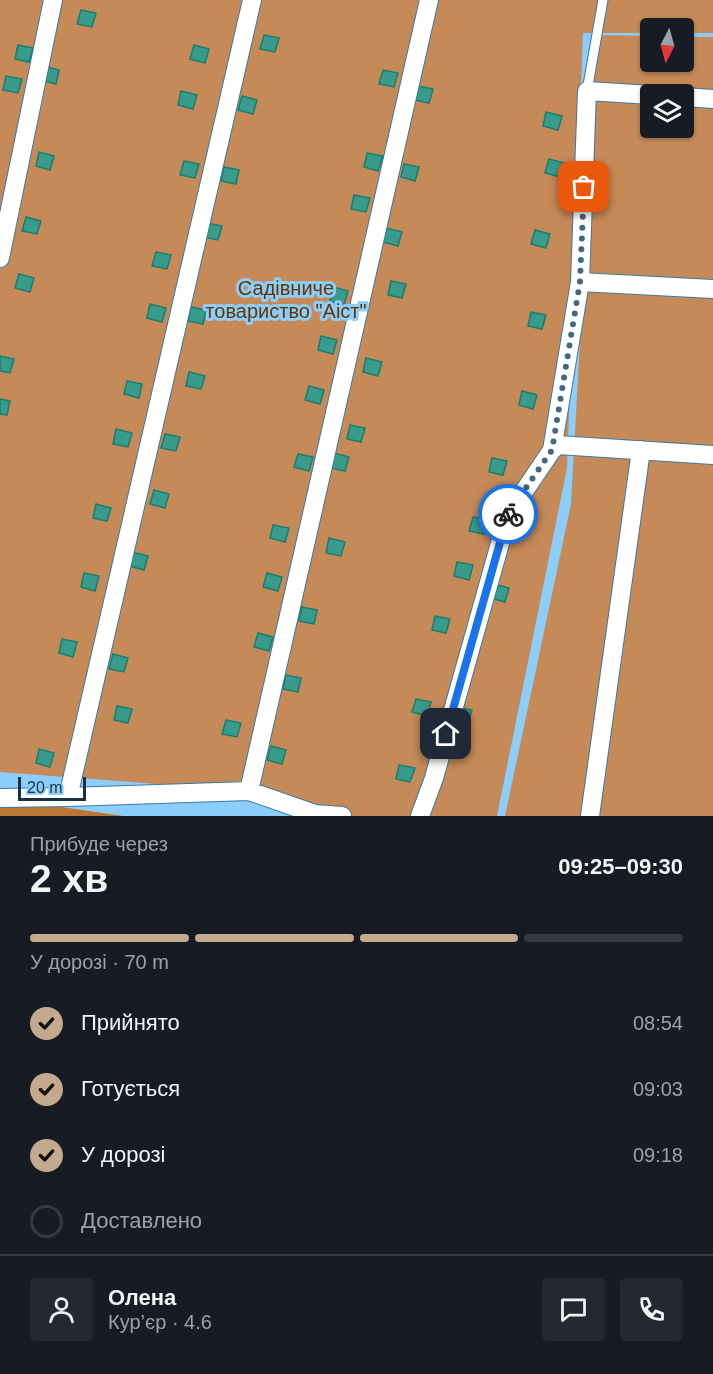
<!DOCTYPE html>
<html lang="uk">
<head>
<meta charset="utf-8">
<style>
  body { margin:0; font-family:Helvetica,sans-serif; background:#242831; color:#f1f3f6; height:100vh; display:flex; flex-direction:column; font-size:22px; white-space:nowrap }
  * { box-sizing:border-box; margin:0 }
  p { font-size:20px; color:#9ea1a6 }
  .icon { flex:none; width:33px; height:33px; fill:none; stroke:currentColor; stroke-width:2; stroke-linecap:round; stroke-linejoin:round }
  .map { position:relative; height:816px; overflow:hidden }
  .drawer { display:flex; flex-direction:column; background:#171b24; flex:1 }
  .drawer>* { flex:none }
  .needle { width:39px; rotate:186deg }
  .fabs { position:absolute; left:640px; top:18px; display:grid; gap:12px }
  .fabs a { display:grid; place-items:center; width:54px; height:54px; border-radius:6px; background:#171b24; box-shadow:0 2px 4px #0004; font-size:30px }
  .scale { position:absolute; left:18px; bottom:15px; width:68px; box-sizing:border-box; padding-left:6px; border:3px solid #183244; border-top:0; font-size:16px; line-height:21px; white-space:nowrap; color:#183244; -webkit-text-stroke:4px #8dcdfa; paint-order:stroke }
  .pin { position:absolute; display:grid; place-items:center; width:51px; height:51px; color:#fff; margin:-26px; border-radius:12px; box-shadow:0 3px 9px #0006 }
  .courier { position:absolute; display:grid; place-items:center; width:60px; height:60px; margin:-30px; border:4px solid #1a73e8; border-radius:50%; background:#fff; color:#222; box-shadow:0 2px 8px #0007 }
  .head em { font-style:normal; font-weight:600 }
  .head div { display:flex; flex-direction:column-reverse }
  .head { display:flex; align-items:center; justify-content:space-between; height:102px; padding:0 30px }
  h1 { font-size:39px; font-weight:600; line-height:45px }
  .bar { display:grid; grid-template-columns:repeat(4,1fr); gap:9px 6px; align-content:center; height:72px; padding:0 30px }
  .bar i { height:8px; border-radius:4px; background:#363941 }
  .bar .selected { background:#c3a98e }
  .bar p { grid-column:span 4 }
  .line { display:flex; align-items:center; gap:15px; padding:0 30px; border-top:2px solid #363941 }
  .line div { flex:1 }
  .round { display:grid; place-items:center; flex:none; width:63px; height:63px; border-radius:6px; background:#242831 }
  ol { padding:0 30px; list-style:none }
  li { display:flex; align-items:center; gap:18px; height:66px }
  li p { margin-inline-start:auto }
  li .icon { padding:6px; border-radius:50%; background:#c3a98e; color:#111; stroke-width:4 }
  li:last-child { color:#9ea1a6 }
  li i { width:33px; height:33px; border:3px solid #363941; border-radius:50% }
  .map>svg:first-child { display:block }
  .green { fill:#c58a58; fill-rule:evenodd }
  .forest { fill:#bc7636 }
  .building { fill:#399b8b; stroke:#177e6f; stroke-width:1.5 }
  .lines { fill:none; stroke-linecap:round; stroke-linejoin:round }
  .lane-casing { stroke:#3b7aa3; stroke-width:11 }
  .street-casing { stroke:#3b7aa3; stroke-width:20 }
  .lane { stroke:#fff; stroke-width:9 }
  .street { stroke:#fff; stroke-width:18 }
  .done { stroke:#416884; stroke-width:6; stroke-dasharray:0 10.8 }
  .route { stroke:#1a73e8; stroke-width:8 }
  .labels { text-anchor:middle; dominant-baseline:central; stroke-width:6; stroke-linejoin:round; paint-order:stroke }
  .park-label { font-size:20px; fill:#653602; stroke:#8dcdfa }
</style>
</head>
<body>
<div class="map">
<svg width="713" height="816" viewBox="0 0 713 816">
  <rect width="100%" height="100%" fill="#8dcdfa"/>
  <path class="green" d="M0 0H713V33H684V28H651V33H583L567 468 497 816H312L249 791 0 772Z
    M597 35 651 36V62H684V37H713V816H505L571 504ZM651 94H684V128H651Z"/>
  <path class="forest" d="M0 798 123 816H0Z"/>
  <path class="building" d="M81 10 96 13 92 27 77 24Z
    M264 35 279 38 275 52 260 49Z
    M18 45 33 48 29 62 15 59Z
    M194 45 209 49 205 63 190 59Z
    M44 66 59 70 56 84 41 80Z
    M383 70 398 73 394 87 379 84Z
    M6 76 22 79 18 93 3 90Z
    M418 86 433 89 429 103 415 100Z
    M181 91 197 95 193 109 178 105Z
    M242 96 257 100 253 114 238 110Z
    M546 112 562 116 558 130 543 126Z
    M39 152 54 156 50 170 36 166Z
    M367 153 383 156 378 171 364 167Z
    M549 159 564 163 560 177 545 173Z
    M184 161 199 164 195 178 180 175Z
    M404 164 419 167 415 181 401 177Z
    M224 167 239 170 236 184 221 181Z
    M354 195 370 198 366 212 351 209Z
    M26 217 41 221 37 234 22 231Z
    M207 223 222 226 218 240 203 237Z
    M386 228 402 232 398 246 383 242Z
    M535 230 550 234 546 248 531 244Z
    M156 252 171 255 167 269 152 266Z
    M19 274 34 278 30 292 15 288Z
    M391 281 406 284 402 298 388 295Z
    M333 287 348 291 344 305 330 301Z
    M150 304 166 308 162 322 147 318Z
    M191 307 206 310 203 324 188 321Z
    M531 312 546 315 542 329 528 326Z
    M321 336 337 340 333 354 318 350Z
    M0 356 14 359 10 373 0 371Z
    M366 358 382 362 378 376 363 372Z
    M189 372 205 376 201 389 186 386Z
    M127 381 142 384 139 398 124 394Z
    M309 386 324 390 320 404 305 400Z
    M522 391 537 395 533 409 519 405Z
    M0 399 10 401 7 415 0 414Z
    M350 425 365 428 361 442 347 439Z
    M116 429 132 433 128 447 113 444Z
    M165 434 180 437 176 451 161 448Z
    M334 453 349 457 345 471 331 468Z
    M298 454 313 457 309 471 294 467Z
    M492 458 507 461 503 475 489 472Z
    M154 490 169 494 165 508 150 504Z
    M96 504 111 508 107 521 93 518Z
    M473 517 488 520 484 534 469 531Z
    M273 525 289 528 285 542 270 538Z
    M329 538 345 542 341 556 326 553Z
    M132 552 148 556 144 570 129 566Z
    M457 562 473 565 469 580 454 576Z
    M84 573 99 576 95 591 81 587Z
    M267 573 282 577 278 591 263 587Z
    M494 584 509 588 505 602 490 598Z
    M302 607 317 610 314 624 299 621Z
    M435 616 450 619 446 633 432 630Z
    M258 633 273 637 269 651 254 647Z
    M62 639 77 642 73 657 59 653Z
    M113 654 128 658 124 672 109 669Z
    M286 675 301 678 298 692 283 689Z
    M416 699 431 702 427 716 412 712Z
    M117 706 132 709 128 723 114 720Z
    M456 707 472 710 468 724 453 721Z
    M226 720 241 723 237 737 222 734Z
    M271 746 286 750 282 764 267 760Z
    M39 749 54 753 50 767 36 763Z
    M399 765 415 768 410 782 396 779Z"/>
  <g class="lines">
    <g class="lane-casing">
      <path id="lane" d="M587 91 603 0"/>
    </g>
    <g class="street-casing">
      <path id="street" d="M684 97 713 99
        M0 258 53 0
        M580 282 587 91 651 95
        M552 450 580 282 713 289
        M68 797 252 0
        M0 798 68 797 249 791
        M342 816 315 814 249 791 429 0
        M420 816 434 778 508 515 552 450 558 445 713 455
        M590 816 641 450"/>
    </g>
    <use href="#lane" class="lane"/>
    <use href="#street" class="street"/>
  </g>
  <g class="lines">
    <path class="done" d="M508 514 552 450 580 282 584 187"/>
    <path class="route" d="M446 734 508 514"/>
  </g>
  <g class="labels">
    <g class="park-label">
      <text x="286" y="288">Садівниче<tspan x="286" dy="23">товариство "Аіст"</tspan></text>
    </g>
  </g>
</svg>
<div class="fabs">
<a><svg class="needle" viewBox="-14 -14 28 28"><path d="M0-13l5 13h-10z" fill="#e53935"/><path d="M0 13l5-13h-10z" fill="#9ea1a6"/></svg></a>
<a><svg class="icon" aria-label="layers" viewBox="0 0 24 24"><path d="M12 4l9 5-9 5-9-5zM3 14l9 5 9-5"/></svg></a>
</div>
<div class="scale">20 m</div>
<div class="pin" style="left:584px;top:187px;background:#ea580c"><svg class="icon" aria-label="bag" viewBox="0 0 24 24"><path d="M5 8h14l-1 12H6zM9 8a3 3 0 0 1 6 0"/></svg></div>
<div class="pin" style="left:446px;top:734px;background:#1f2937"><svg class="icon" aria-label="home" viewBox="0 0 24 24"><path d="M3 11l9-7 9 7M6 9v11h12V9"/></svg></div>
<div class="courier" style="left:508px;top:514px"><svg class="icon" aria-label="bike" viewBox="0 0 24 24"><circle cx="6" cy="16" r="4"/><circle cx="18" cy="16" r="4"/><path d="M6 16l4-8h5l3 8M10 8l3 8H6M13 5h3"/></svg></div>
</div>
<section class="drawer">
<div class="head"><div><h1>2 хв</h1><p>Прибуде через</p></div><em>09:25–09:30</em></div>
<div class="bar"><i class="selected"></i><i class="selected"></i><i class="selected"></i><i></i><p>У дорозі · 70 m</p></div>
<ol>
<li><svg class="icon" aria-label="check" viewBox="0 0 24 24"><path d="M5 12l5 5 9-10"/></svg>Прийнято<p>08:54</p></li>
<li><svg class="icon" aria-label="check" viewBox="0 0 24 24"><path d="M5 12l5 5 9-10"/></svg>Готується<p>09:03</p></li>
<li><svg class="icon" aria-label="check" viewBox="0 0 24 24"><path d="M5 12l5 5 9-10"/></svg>У дорозі<p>09:18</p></li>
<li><i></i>Доставлено</li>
</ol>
<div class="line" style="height:108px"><a class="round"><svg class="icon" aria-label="person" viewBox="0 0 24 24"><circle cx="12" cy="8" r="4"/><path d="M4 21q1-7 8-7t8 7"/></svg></a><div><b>Олена</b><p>Кур’єр · 4.6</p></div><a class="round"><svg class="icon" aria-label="chat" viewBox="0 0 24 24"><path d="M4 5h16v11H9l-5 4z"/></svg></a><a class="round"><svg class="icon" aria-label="phone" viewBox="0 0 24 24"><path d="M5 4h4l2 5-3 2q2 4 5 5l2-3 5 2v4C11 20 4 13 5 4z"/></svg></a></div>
</section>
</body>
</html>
